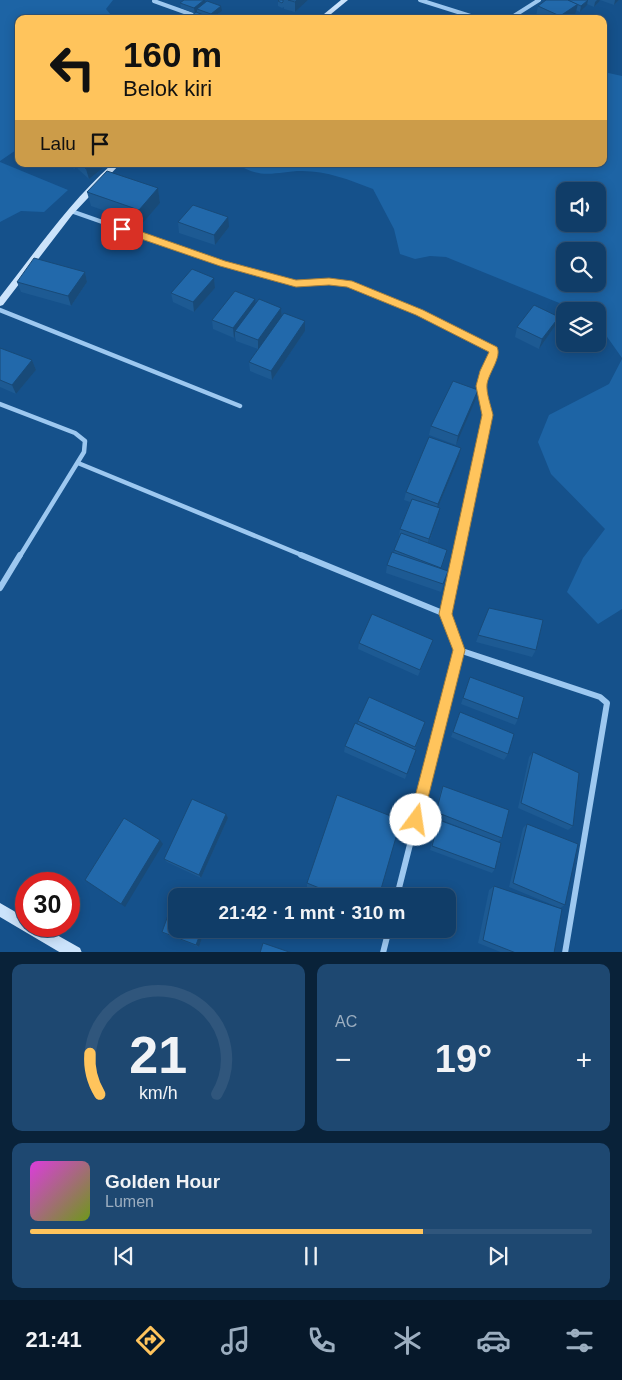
<!DOCTYPE html>
<html lang="id">
<head>
<meta charset="utf-8">
<style>
	:root { --surface:#103d68; --page:#1e4871; --text:#f1f3f6; --muted:#9caec0; --line:#30567c; --accent:#ffc45c }
	body { margin:0; font-family:Helvetica,sans-serif; background:var(--page); color:var(--text); height:100vh; display:flex; flex-direction:column; font-size:19px; white-space:nowrap }
	* { box-sizing:border-box; margin:0 }
	p { font-size:16px; color:var(--muted) }
	.icon { flex:none; width:28px; height:28px; fill:none; stroke:currentColor; stroke-width:2; stroke-linecap:round; stroke-linejoin:round }
	.map { position:relative; height:952px; overflow:hidden }
	.panel { display:flex; flex-direction:column; gap:12px; padding:12px; background:#092239; flex:1 }
	.panel>* { flex:none }
	.top-card { position:absolute; left:15px; top:15px; width:592px; height:152px; border-radius:10px; box-shadow:0 2px 12px #0003,0 0 0 1px var(--line); background:#ffc45c; color:#111; overflow:hidden }
	.buttons { position:absolute; left:556px; top:182px; display:grid; gap:10px }
	.buttons a { display:grid; place-items:center; width:50px; height:50px; border-radius:10px; background:var(--surface); box-shadow:0 2px 12px #0003,0 0 0 1px var(--line); font-size:25px }
	.speed { position:absolute; left:15px; top:872px; display:flex; gap:10px; font-size:25px; font-weight:700; text-align:center }
	.speed>* { display:grid; place-content:center; width:65px; height:65px; border-radius:50%; background:var(--surface); box-shadow:0 2px 12px #0003,0 0 0 1px var(--line); line-height:1 }
	.speed .limit { border:8px solid #d22; background:#fff; color:#111 }
	.pin { position:absolute; display:grid; place-items:center; width:42px; height:42px; color:#fff; margin:-21px; border-radius:10px; box-shadow:0 2px 8px #0006 }
	.me { position:absolute; width:55px; margin:-28px; rotate:14deg; stroke-linejoin:round; filter:drop-shadow(0 0 4px #0008) }
	.turn { display:flex; align-items:center; gap:18px; height:105px; padding:0 25px; font-size:22px }
	.turn .icon { width:65px; height:65px; stroke-width:2.5 }
	.turn b { display:block; font-size:35px; line-height:42px }
	.then { display:flex; align-items:center; height:48px; padding:0 25px; background:#0003; gap:10px; font-size:19px }
	.big { font-size:38px; font-weight:700; line-height:1.1 }
	.panel .tile { flex:1; display:flex; flex-direction:column; justify-content:center; gap:8px; min-width:0; padding:0 18px; border-radius:10px; background:var(--page) }
	.panel .dial { align-items:center; gap:0 }
	.dial svg { height:130px; overflow:visible; fill:none; stroke:var(--line); stroke-width:7; stroke-linecap:round; text-anchor:middle }
	.dial text { fill:var(--text); stroke:none }
	.song { display:flex; align-items:center; gap:15px }
	.cover { width:60px; height:60px; border-radius:8px; background:linear-gradient(135deg,hsl(300 70% 55%),hsl(80 70% 35%)) }
	.played { height:5px; border-radius:2px; background:linear-gradient(90deg,var(--accent) 70%,var(--line) 70%) }
	.keys { display:flex; justify-content:space-around; direction:ltr }
	.heat { display:flex; justify-content:space-between; align-items:center; font-size:28px; direction:ltr }
	.panel .tiles { flex:1; display:grid; gap:12px; grid-template-columns:1fr 1fr }
	.tile:last-child { grid-column:span 2 }
	.trip { position:absolute; left:168px; top:888px; width:288px; height:50px; border-radius:10px; background:var(--surface); box-shadow:0 2px 12px #0003,0 0 0 1px var(--line); font-weight:700; line-height:50px; text-align:center }
	.dock { display:flex; height:80px; justify-content:space-around; align-items:center; background:#06182a; color:var(--muted) }
	.dock .icon { width:35px; height:35px }
	.dock .active { color:var(--accent) }
	.dock b { font-size:22px; color:var(--text) }
	.map>svg:first-child { display:block }
	.green { fill:#1d64a5; fill-rule:evenodd }
	.lines { fill:none; stroke-linecap:round; stroke-linejoin:round }
	.street-far2 { stroke:#9dc8f0; stroke-width:4 }
	.street-far1 { stroke:#9dc8f0; stroke-width:4.5 }
	.street { stroke:#9dc8f0; stroke-width:6 }
	.secondary { fill:#cbe3fb; fill-rule:evenodd }
	.wall { fill:#1d5a93 }
	.shaded-wall { fill:#184a78 }
	.building { fill:#2269ab; stroke:#184a78 }
	.route { fill:#ffc45c; stroke:#a67f3c }
</style>
</head>
<body>
<div class="map">
<svg width="622" height="953" viewBox="0 0 622 953">
	<rect width="100%" height="100%" fill="#15518b"/>
	<g class="green">
		<polygon points="0,0 113,0 106,9 111,15 120,19 19,19 19,148 0,161"/>
		<path d="M 604,72 L 622,76 L 622,358 L 598,324 L 598,311 L 579,311 L 446,257 L 430,256 L 415,259 L 400,254 L 394,229 L 373,189 C 350,180 327,171 302,171 C 279,171 266,179 244,168 L 244,164 L 604,164 ZM 565,191 L 598,191 L 598,224 L 565,224 ZM 565,251 L 598,251 L 598,284 L 565,284 Z"/>
		<polygon points="0,162 68,190 44,212 21,211 0,222"/>
		<polygon points="622,359 622,609 598,624 567,592 583,558 605,529 551,474 538,442 549,415 609,384"/>
	</g>
	<g class="lines">
		<g class="street-far2">
			<polyline points="420,0 480,19"/>
			<polyline points="154,1 204,19"/>
			<polyline points="509,19 539,0"/>
			<polyline points="71,211 168,245"/>
		</g>
		<g class="street-far1">
			<polyline points="164,244 223,264 296,283 340,282 358,286 419,313 493,350 482,383 483,399 488,415 458,556"/>
			<polyline points="0,310 240,406"/>
			<polyline points="0,404 75,433 85,441 84,452 20,556"/>
			<polyline points="78,463 304,556"/>
		</g>
		<g class="street">
			<polyline points="301,555 445,614"/>
			<polyline points="0,588 20,555"/>
			<polyline points="459,650 600,697 607,703 565,953"/>
			<polyline points="397,896 459,650 445,614 458,555"/>
			<polyline points="383,953 389,929"/>
		</g>
		<g class="secondary">
			<polygon points="341,0 348,0 325,19 318,19"/>
			<path d="M 112,164 L 120,164 L 72,215 L 3,305 L 0,306 L 0,297 C 36,251 69,203 112,164 Z"/>
			<polygon points="0,903 26,918 26,926 41,926 80,948 82,953 61,953 0,917"/>
		</g>
	</g>
	<g class="wall">
		<polygon points="184,0 205,0 205,2 222,11 212,19 194,13 181,8 180,3"/>
		<polygon points="279,0 308,0 295,12 284,9 284,7 282,8 278,6 278,1"/>
		<polygon points="546,0 600,0 599,2 594,7 587,4 580,12 576,10 575,15 569,19 541,19 536,16 538,6"/>
		<polygon points="600,0 619,0 614,5"/>
		<polygon points="64,164 108,164 89,179 78,169 77,167 75,169"/>
		<polygon points="158,188 160,203 142,224 91,206 87,192"/>
		<polygon points="178,222 229,227 215,245 179,233"/>
		<polygon points="85,272 87,282 71,306 21,292 17,282"/>
		<polygon points="214,278 215,288 194,312 173,302 171,293"/>
		<polygon points="255,304 281,308 282,316 305,321 305,331 272,380 250,371 249,362 258,349 236,341 235,336 234,338 213,329 212,320"/>
		<polygon points="559,317 555,326 539,349 515,337 517,327"/>
		<polygon points="0,348 32,360 36,370 16,394 0,387"/>
		<polygon points="478,390 476,399 456,445 429,435 431,426"/>
		<polygon points="461,448 459,457 438,507 438,516 429,543 445,558 441,569 448,571 441,592 386,573 387,565 394,552 399,537 400,529 410,502 404,500 406,492"/>
		<polygon points="489,608 536,650 532,657 476,642"/>
		<polygon points="433,640 430,647 418,676 358,649 359,643"/>
		<polygon points="470,677 518,719 515,725 461,704"/>
		<polygon points="460,712 508,754 504,760 451,737"/>
		<polygon points="358,721 425,722 415,749 416,750 405,779 344,752 345,746 358,724"/>
		<polygon points="533,752 573,826 568,830 518,808 529,757"/>
		<polygon points="443,786 502,838 498,842 434,817 441,790"/>
		<polygon points="226,814 228,818 201,878 167,862 164,859"/>
		<polygon points="439,820 495,869 492,873 430,850 436,824"/>
		<polygon points="527,824 565,905 560,908 509,887 523,828"/>
		<polygon points="307,883 379,896 328,896 307,888"/>
		<polygon points="494,886 554,953 503,953 478,943 489,890"/>
		<polygon points="205,929 199,947 165,934 162,932"/>
	</g>
	<g class="shaded-wall">
		<polygon points="204,0 205,0 206,5 197,9 197,12 195,14 194,8"/>
		<polygon points="297,0 308,0 295,12 295,2"/>
		<polygon points="588,0 587,5 580,12 581,6"/>
		<polygon points="597,0 600,0 599,2 594,7 595,2"/>
		<polygon points="615,0 619,0 614,5"/>
		<polygon points="578,4 575,15 569,19 560,19 560,16"/>
		<polygon points="221,6 222,11 211,19 211,14"/>
		<polygon points="74,164 77,164 77,167 75,169"/>
		<polygon points="92,164 108,164 89,179 86,169"/>
		<polygon points="158,188 160,203 142,224 139,210"/>
		<polygon points="228,217 229,227 215,245 214,235"/>
		<polygon points="85,272 87,282 71,306 68,296"/>
		<polygon points="214,278 215,288 194,312 193,302"/>
		<polygon points="255,299 256,309 235,331 235,336 234,338 233,328"/>
		<polygon points="281,308 282,318 258,350 258,340"/>
		<polygon points="559,317 555,326 539,349 542,339"/>
		<polygon points="305,321 305,331 272,380 271,371"/>
		<polygon points="32,360 36,370 16,394 12,385"/>
		<polygon points="478,390 476,399 456,445 458,436"/>
		<polygon points="461,448 459,457 436,512 438,504"/>
		<polygon points="440,508 438,516 427,547 429,539"/>
		<polygon points="226,814 228,818 201,878 199,875"/>
		<polygon points="160,840 163,844 125,907 121,904"/>
		<polygon points="202,929 205,929 199,947 196,945"/>
	</g>
	<g class="building">
		<polygon points="184,0 204,0 194,8 180,3"/>
		<polygon points="279,0 283,0 283,2 282,3 278,1"/>
		<polygon points="288,0 297,0 295,2"/>
		<polygon points="546,0 568,0 578,4 560,16 538,6"/>
		<polygon points="568,0 588,0 581,6"/>
		<polygon points="207,1 221,6 211,14 197,9"/>
		<polygon points="196,12 213,19 187,19"/>
		<polygon points="81,164 92,164 86,169"/>
		<polygon points="107,171 158,188 139,210 87,192"/>
		<polygon points="193,205 228,217 214,235 178,222"/>
		<polygon points="34,258 85,272 68,296 17,282"/>
		<polygon points="192,269 214,278 193,302 171,293"/>
		<polygon points="235,291 255,299 233,328 212,320"/>
		<polygon points="259,299 281,308 258,340 235,331"/>
		<polygon points="534,305 559,317 542,339 517,327"/>
		<polygon points="284,313 305,321 271,371 249,362"/>
		<polygon points="0,348 32,360 12,385 0,380"/>
		<polygon points="453,381 478,390 458,436 431,426"/>
		<polygon points="429,437 461,448 438,504 406,492"/>
		<polygon points="412,499 440,508 429,539 400,529"/>
		<polygon points="401,533 447,550 441,568 394,550"/>
		<polygon points="392,552 448,571 443,584 387,565"/>
		<polygon points="489,608 543,620 536,650 478,635"/>
		<polygon points="372,614 433,640 420,670 359,643"/>
		<polygon points="470,677 524,697 518,719 463,698"/>
		<polygon points="369,697 425,722 415,747 358,721"/>
		<polygon points="460,712 514,734 508,754 453,732"/>
		<polygon points="355,723 416,750 407,774 345,746"/>
		<polygon points="533,752 579,773 573,826 521,803"/>
		<polygon points="443,786 509,810 502,838 436,812"/>
		<polygon points="337,795 401,820 379,896 339,896 307,883"/>
		<polygon points="192,799 226,814 199,875 164,859"/>
		<polygon points="124,818 160,840 121,904 85,880"/>
		<polygon points="439,820 501,843 495,869 432,846"/>
		<polygon points="527,824 578,844 565,905 513,883"/>
		<polygon points="494,886 562,909 554,953 516,953 483,940"/>
		<polygon points="176,893 185,896 176,896 176,929 202,929 196,945 162,932"/>
		<polygon points="263,943 292,953 260,953"/>
	</g>
	<path class="route" d="M 118,226 L 125,226 L 225,261 L 296,280 L 329,278 L 352,281 L 423,310 L 497,347 C 502,357 489,372 487,384 C 486,393 491,406 493,415 L 452,614 L 465,650 L 421,826 L 416,828 L 411,826 L 409,820 L 453,650 L 439,614 L 482,415 L 476,386 L 480,371 L 489,352 L 416,315 L 347,287 L 329,285 L 296,287 L 220,266 L 118,231 Z"/>
</svg>
<div class="buttons">
<a><svg class="icon" aria-label="sound" viewBox="0 0 24 24"><path d="M4 9h4l5-4v14l-5-4H4zM17 9q2 3 0 6"/></svg></a>
<a><svg class="icon" aria-label="search" viewBox="0 0 24 24"><circle cx="10" cy="10" r="6"/><path d="M15 15l6 6"/></svg></a>
<a><svg class="icon" aria-label="layers" viewBox="0 0 24 24"><path d="M12 4l9 5-9 5-9-5zM3 14l9 5 9-5"/></svg></a>
</div>
<div class="speed"><div class="limit">30</div></div>
<div class="pin" style="left:122px;top:229px;background:#d93025"><svg class="icon" aria-label="arrive" viewBox="0 0 24 24"><path d="M6 21V4h12l-3 4 3 4H6"/></svg></div>
<svg class="me" style="left:416px;top:820px" viewBox="-20 -20 40 40"><circle r="19" fill="#fff"/><path d="M0-13L10 11 0 6-10 11z" fill="#ffc45c"/></svg>
<div class="trip">21:42 · 1 mnt · 310 m</div>
<div class="top-card">
<div class="turn"><svg class="icon" aria-label="left" viewBox="0 0 24 24"><path d="M17 20v-9H6M10 6l-5 5 5 5"/></svg><div><b>160 m</b>Belok kiri</div></div>
<div class="then">Lalu<svg class="icon" aria-label="arrive" viewBox="0 0 24 24"><path d="M6 21V4h12l-3 4 3 4H6"/></svg></div>
</div>
</div>
<section class="panel">
<div class="tiles">
<div class="tile dial"><svg viewBox="0 0 100 80">
<path d="M14 69A42 42 0 1 1 86 69"/>
<path d="M14 69A42 42 0 0 1 8 44" stroke="#ffc45c"/>
<text x="50" y="56" font-size="32" font-weight="700">21</text>
<text x="50" y="72" font-size="11">km/h</text>
</svg></div>
<div class="tile"><p>AC</p>
<div class="heat"><a>−</a><b class="big">19°</b><a>+</a></div>
</div>
<div class="tile">
<div class="song"><i class="cover"></i><div><b>Golden Hour</b><p>Lumen</p></div></div>
<div class="played"></div>
<div class="keys"><svg class="icon" aria-label="previous" viewBox="0 0 24 24"><path d="M18 5L8 12l10 7zM5 5v14"/></svg><svg class="icon" aria-label="pause" viewBox="0 0 24 24"><path d="M8 5v14M16 5v14"/></svg><svg class="icon" aria-label="next" viewBox="0 0 24 24"><path d="M6 5l10 7-10 7zM19 5v14"/></svg></div>
</div>
</div>
</section>
<nav class="dock">
<b>21:41</b>
<svg class="icon active" aria-label="directions" viewBox="0 0 24 24"><path d="M12 3l9 9-9 9-9-9zM9 14v-3h6M13 9l2 2-2 2"/></svg>
<svg class="icon" aria-label="music" viewBox="0 0 24 24"><path d="M9 18V5l10-2v13"/><circle cx="6" cy="18" r="3"/><circle cx="16" cy="16" r="3"/></svg>
<svg class="icon" aria-label="phone" viewBox="0 0 24 24"><path d="M5 4h4l2 5-3 2q2 4 5 5l2-3 5 2v4C11 20 4 13 5 4z"/></svg>
<svg class="icon" aria-label="climate" viewBox="0 0 24 24"><path d="M12 3v18M4 7l16 10M4 17L20 7"/></svg>
<svg class="icon" aria-label="car" viewBox="0 0 24 24"><path d="M5 17H2v-5l4-1 3-4h7l3 4 3 1v5h-3M9 17h6M6 11h13"/><circle cx="7" cy="17" r="2"/><circle cx="17" cy="17" r="2"/></svg>
<svg class="icon" aria-label="filters" viewBox="0 0 24 24"><path d="M4 7h16M4 17h16"/><circle cx="9" cy="7" r="2"/><circle cx="15" cy="17" r="2"/></svg>
</nav>
</body>
</html>
